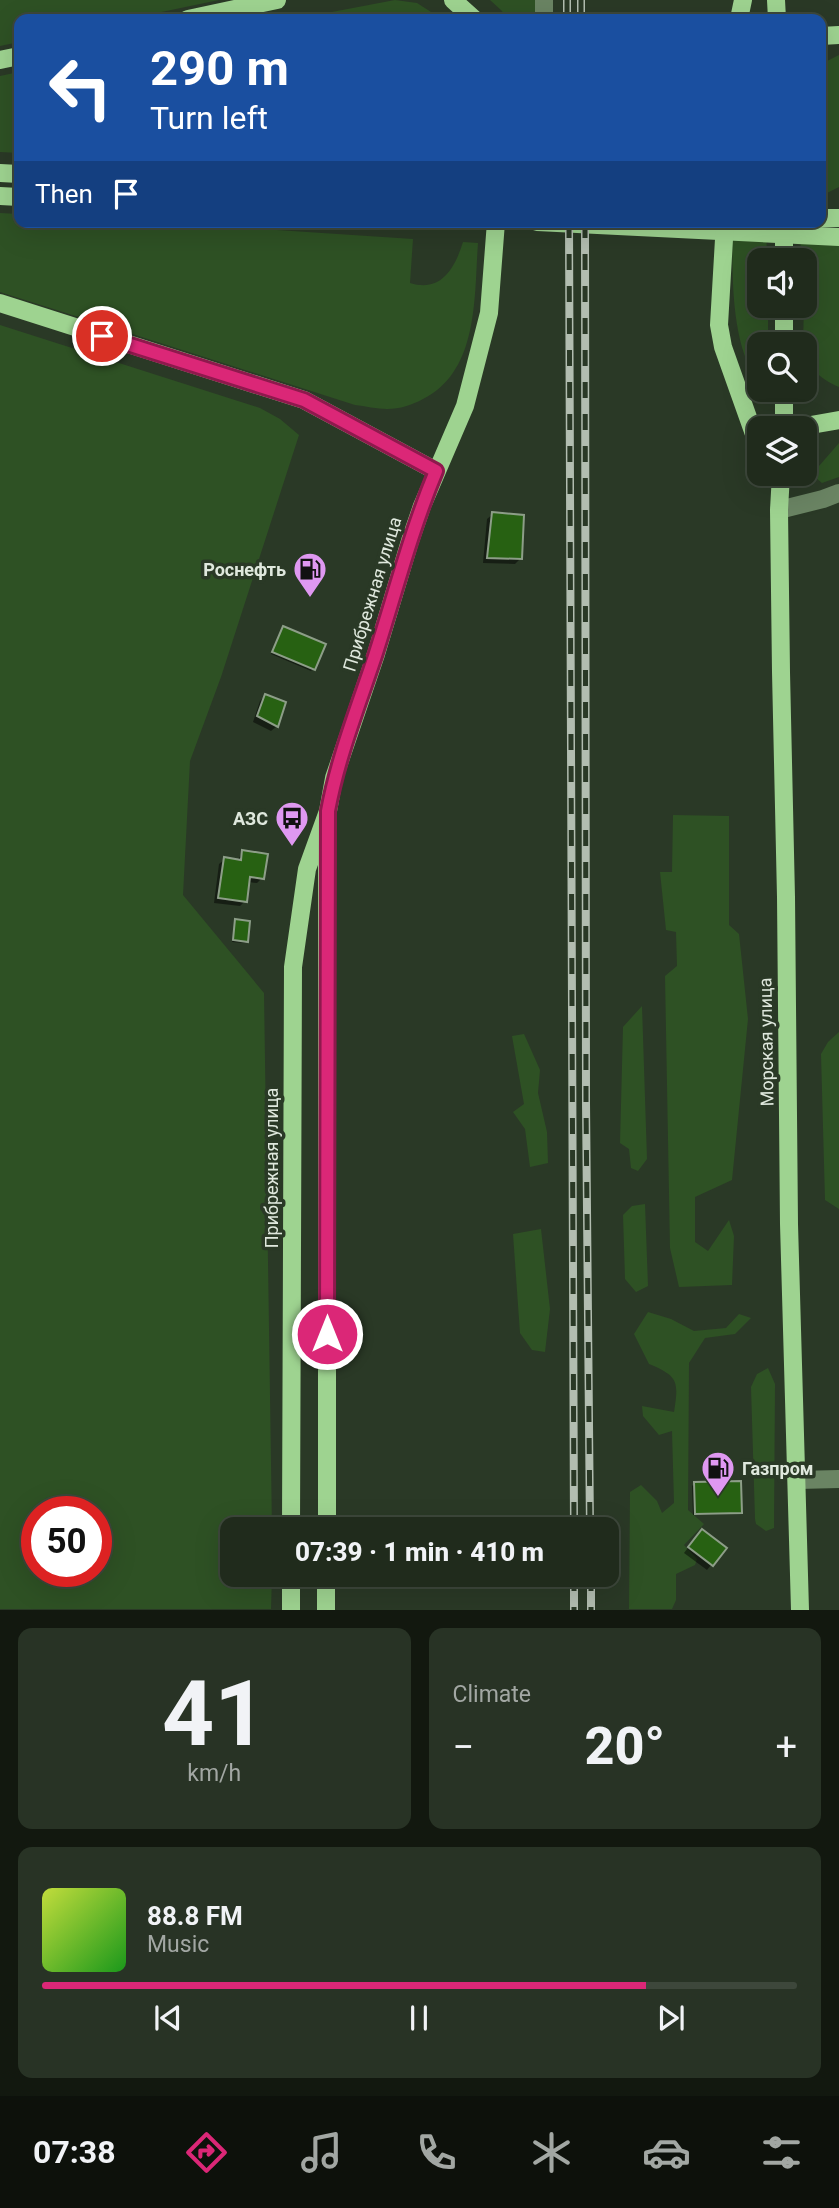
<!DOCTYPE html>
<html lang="en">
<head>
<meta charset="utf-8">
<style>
	:root { --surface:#202b1c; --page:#283325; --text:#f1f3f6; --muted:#a2a7a3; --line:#3d473b; --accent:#db2777 }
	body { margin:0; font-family:Roboto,sans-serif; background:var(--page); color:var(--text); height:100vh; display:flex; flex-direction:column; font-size:26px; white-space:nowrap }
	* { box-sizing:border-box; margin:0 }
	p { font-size:23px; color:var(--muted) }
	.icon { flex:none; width:38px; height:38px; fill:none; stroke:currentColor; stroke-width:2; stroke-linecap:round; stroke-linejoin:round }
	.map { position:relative; height:1610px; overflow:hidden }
	.sheet { display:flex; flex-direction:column; gap:18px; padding:18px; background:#12180f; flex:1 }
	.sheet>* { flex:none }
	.guide { position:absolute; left:14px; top:14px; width:812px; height:214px; border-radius:14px; box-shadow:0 7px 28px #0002,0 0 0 2px var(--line); background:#1a4fa0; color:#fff; overflow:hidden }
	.tools { position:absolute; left:747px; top:248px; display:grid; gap:14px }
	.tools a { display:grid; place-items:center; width:70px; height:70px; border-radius:14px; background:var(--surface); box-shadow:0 7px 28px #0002,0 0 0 2px var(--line); font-size:35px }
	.speed { position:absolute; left:21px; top:1496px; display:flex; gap:14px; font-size:35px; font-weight:700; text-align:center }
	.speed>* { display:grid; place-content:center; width:91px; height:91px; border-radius:50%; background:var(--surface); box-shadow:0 7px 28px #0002,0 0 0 2px var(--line); line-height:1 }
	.speed .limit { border:10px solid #d22; background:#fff; color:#111 }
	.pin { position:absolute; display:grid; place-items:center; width:60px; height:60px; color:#fff; margin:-30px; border:4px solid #fff; border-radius:50%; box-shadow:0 2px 7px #0007 }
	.me { position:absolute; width:77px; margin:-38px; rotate:0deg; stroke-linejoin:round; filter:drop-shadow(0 0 5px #0008) }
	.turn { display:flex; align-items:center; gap:24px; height:147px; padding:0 21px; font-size:32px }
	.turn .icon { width:91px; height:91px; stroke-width:2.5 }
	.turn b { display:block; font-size:49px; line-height:60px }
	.then { display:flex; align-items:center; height:66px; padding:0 21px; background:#0003; gap:14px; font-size:26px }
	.big { font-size:52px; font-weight:800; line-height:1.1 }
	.sheet .tile { flex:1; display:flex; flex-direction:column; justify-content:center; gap:10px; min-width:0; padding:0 24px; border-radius:14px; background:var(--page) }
	.sheet .dial { align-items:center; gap:0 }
	.dial b { font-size:91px; line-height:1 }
	.song { display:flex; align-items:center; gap:21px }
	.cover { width:84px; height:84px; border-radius:10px; background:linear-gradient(135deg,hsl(70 70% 55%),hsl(120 70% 35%)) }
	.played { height:7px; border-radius:4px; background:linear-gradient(90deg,var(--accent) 80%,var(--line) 80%) }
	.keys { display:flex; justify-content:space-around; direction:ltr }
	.heat { display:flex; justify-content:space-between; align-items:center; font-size:38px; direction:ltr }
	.sheet .tiles { flex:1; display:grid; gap:18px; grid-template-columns:1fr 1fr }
	.tile:last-child { grid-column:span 2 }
	.trip { position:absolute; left:220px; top:1517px; width:399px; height:70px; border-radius:14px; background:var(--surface); box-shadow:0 7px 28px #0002,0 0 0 2px var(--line); font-weight:800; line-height:70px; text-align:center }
	.tab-bar { display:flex; height:112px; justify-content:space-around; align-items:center; background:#0d110b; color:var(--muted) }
	.tab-bar .icon { width:49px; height:49px }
	.tab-bar .active { color:var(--accent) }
	.tab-bar b { font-size:32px; color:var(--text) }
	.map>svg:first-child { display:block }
	.green { fill:#2e5124; fill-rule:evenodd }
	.shadow { fill:#0007 }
	.building { fill:#276112; stroke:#8d9e88; stroke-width:2 }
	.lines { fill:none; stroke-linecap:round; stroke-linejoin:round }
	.minor { stroke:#6a8463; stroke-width:18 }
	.major { stroke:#9ed390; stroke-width:18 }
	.rail-casing { stroke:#b2bdb0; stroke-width:8 }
	.rail { stroke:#2a3926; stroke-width:5; stroke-dasharray:16; stroke-linecap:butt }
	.route-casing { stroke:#8e194d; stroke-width:18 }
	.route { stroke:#db2777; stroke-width:12 }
	.labels { text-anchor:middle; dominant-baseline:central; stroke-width:7; stroke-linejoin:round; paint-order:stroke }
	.poi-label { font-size:18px; font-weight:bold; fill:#dfe8dd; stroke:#2a3926; text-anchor:end }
	.street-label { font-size:18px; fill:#dfe8dd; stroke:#2a3926 }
</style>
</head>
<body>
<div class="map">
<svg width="839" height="1610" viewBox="0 0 839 1610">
	<rect width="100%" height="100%" fill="#2a3926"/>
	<g class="green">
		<polygon points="0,0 219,0 128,19 19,19 19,42 0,46"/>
		<polygon points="395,0 417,3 442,19 295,19"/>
		<polygon points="490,0 539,0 539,19 506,19 502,11"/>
		<path d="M 839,55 L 839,187 L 825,194 L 823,235 L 839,245 L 839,387 C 820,379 805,366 805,345 L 803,345 L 805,261 L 801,261 L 800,222 L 821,222 L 821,64 Z"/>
		<polygon points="19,72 19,153 0,152 0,76"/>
		<path d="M 0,213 L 19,214 L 19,222 L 153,222 L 413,239 L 410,283 C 441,293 455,268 463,242 L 478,243 C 474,297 479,371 423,399 C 412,405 400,409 387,409 C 377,409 365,406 355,405 L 0,292 Z"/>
		<path d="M 732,222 L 766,222 L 767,261 L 760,261 L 760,306 L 768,306 L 768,345 L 760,345 L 759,385 C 729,340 733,274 732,222 Z"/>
		<path d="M 0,325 L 260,408 L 280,419 L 299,435 L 221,677 L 190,761 L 183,895 L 264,993 L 272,1529 L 233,1530 L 233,1575 L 272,1575 L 271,1609 L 0,1609 ZM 37,1512 L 96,1512 L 96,1572 L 37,1572 Z"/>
		<polygon points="839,443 839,477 822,483 816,478 819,466"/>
		<polygon points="673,815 729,816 729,925 739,934 748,1019 732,1180 695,1197 695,1242 708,1251 729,1220 734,1236 732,1285 679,1287 670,1248 665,976 677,966 676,932 666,930 660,872 672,872"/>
		<polygon points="642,1006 647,1159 638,1171 631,1168 629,1149 620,1143 623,1027"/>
		<polygon points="839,1032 839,1209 825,1200 821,1054 828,1042"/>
		<polygon points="524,1034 540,1070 538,1093 547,1132 548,1163 530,1167 525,1129 513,1112 524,1104 512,1036"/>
		<polygon points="645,1204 648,1286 636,1292 625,1279 623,1215 632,1206"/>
		<polygon points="541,1229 550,1309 545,1352 532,1350 520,1333 513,1234"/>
		<path d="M 648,1312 L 671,1319 L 694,1331 L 726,1328 L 739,1314 L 751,1318 L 735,1334 L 705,1338 L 689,1363 L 688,1510 L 704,1524 L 684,1545 L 697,1559 L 695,1565 L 676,1574 L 676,1600 L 672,1609 L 629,1609 L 630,1492 L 641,1485 L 657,1501 L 662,1513 L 674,1503 L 672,1431 L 659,1435 L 643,1416 L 642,1406 L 674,1412 C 679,1381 678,1376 649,1364 L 634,1334 Z"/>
		<polygon points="768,1368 775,1384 774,1528 766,1531 756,1524 755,1519 751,1387 757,1374"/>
	</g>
	<g class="shadow">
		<polygon points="493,514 521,558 515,564 483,563 487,519"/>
		<polygon points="282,630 313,669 311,671 271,654"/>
		<polygon points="265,696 277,726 271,731 253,722 260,701"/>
		<polygon points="243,852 262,878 257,883 248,882 245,901 240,906 214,903 219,864 225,859 237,861"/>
		<polygon points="236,921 247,941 245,943 232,942"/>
		<polygon points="694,1484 740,1512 738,1514 693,1515 692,1486"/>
		<polygon points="697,1536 725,1548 707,1570 684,1553"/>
	</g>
	<g class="building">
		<polygon points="492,512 524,515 522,559 487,558"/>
		<polygon points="283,626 326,644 315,670 272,652"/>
		<polygon points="265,694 286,702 278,727 257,716"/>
		<polygon points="242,850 268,854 264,879 250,877 247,902 218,898 224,857 241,860"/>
		<polygon points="235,919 250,921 248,942 233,940"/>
		<polygon points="741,1481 742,1513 695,1514 694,1482"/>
		<polygon points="702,1529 727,1548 713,1566 688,1547"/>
	</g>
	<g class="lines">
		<g class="minor">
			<polyline points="544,19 544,0"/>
			<polyline points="779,510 823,499 839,493"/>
			<polyline points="798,1480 839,1479"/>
		</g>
		<g class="major">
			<polyline points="453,0 474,19"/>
			<polyline points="776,0 777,19"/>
			<polyline points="188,19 277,0"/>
			<polyline points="739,19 743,0"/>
			<polyline points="821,36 839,35"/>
			<polyline points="0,60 19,56"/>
			<polyline points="0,173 19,174"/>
			<polyline points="0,196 19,197"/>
			<polyline points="821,218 839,218"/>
			<polyline points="537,222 839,237"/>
			<polyline points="725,222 719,325 723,347 760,451"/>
			<polyline points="784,226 784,261"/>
			<polyline points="0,303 304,400 436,471"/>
			<polyline points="784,345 784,306"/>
			<polyline points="784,429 784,390"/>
			<polyline points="788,429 839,420"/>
			<polyline points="781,474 779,510 781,672 786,897 789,1224 800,1610"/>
			<polyline points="291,1530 293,967 307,869 328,811 334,778 376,654 410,541 422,506 465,406 489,313 496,222"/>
			<polyline points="327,1530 327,828"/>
			<polyline points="291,1610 291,1575"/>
			<polyline points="326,1610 326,1575"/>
		</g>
		<defs>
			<g id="rail">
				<polyline points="567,0 567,19"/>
				<polyline points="581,0 581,19"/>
				<polyline points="569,222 574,1530"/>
				<polyline points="585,222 586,1103 590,1530"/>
				<polyline points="574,1575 574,1610"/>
				<polyline points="591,1575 591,1610"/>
			</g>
		</defs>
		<use href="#rail" class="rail-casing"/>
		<use href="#rail" class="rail"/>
	</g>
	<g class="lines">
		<defs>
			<path id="route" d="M 102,336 L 304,400 L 436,471 C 411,531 395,594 375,656 C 358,707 338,757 328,811 L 327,1334"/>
		</defs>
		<use href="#route" class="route-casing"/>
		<use href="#route" class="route"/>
	</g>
	<defs>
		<symbol id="fuel-pin" viewBox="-11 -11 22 30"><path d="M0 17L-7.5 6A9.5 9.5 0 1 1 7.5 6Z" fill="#df98f1" stroke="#2a3926"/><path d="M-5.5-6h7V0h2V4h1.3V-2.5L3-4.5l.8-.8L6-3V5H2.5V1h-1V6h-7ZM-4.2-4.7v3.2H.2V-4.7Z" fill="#111"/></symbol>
		<symbol id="bus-pin" viewBox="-11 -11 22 30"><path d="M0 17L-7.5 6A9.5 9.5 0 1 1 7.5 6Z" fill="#df98f1" stroke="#2a3926"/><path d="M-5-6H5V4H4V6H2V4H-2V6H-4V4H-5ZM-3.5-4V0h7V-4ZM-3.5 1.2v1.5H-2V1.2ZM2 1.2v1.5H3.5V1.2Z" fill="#111"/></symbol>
	</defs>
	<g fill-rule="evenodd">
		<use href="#fuel-pin" x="291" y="550" width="38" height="52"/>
		<use href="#bus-pin" x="273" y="799" width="38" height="52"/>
		<use href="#fuel-pin" x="699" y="1449" width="38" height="52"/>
	</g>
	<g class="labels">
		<g class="poi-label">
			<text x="286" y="569">Роснефть</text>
			<text x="268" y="818">АЗС</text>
			<text x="742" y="1468" text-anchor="start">Газпром</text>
		</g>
		<g class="street-label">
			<text transform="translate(372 594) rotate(-73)">Прибрежная улица</text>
			<text transform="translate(766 1042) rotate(-91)">Морская улица</text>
			<text transform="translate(271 1168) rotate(-90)">Прибрежная улица</text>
		</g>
	</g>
</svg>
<div class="tools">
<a><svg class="icon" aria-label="sound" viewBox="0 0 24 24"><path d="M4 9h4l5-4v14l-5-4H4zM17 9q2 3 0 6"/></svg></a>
<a><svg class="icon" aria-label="search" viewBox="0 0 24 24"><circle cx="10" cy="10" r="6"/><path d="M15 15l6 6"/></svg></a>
<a><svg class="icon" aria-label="layers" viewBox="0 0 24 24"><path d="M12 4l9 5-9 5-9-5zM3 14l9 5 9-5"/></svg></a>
</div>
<div class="speed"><div class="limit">50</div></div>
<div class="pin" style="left:102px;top:336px;background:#d93025"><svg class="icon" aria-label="arrive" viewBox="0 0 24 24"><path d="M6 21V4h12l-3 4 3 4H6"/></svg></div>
<svg class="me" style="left:327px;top:1334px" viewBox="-20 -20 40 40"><circle r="17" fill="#db2777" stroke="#fff" stroke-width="3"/><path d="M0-11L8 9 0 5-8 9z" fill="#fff"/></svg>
<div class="trip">07:39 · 1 min · 410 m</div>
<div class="guide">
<div class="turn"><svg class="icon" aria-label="left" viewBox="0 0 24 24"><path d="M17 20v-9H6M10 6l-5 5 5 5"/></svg><div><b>290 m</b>Turn left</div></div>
<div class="then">Then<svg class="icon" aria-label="arrive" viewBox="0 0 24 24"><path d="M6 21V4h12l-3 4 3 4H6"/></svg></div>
</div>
</div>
<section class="sheet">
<div class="tiles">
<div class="tile dial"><b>41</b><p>km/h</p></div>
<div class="tile"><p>Climate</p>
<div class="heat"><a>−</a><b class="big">20°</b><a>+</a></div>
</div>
<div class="tile">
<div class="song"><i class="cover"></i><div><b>88.8 FM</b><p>Music</p></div></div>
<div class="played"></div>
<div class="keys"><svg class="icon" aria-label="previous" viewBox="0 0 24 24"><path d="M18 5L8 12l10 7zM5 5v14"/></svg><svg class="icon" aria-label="pause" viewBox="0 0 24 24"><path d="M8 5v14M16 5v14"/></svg><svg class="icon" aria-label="next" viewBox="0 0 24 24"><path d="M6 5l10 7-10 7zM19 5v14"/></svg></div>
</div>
</div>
</section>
<nav class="tab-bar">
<b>07:38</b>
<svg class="icon active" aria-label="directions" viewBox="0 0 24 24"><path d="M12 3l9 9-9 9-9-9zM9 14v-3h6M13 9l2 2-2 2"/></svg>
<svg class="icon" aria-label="music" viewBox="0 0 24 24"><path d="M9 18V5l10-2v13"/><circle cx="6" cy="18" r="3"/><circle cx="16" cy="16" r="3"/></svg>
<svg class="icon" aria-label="phone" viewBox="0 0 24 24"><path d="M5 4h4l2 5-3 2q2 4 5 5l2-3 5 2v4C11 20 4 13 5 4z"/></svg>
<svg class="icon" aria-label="climate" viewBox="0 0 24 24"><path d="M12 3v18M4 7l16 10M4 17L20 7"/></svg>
<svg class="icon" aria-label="car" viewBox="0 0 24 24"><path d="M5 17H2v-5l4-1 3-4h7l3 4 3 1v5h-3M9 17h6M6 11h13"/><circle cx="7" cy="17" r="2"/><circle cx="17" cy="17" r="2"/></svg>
<svg class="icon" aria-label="filters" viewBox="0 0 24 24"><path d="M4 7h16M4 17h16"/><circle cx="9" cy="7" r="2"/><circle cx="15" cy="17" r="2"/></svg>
</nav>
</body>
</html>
